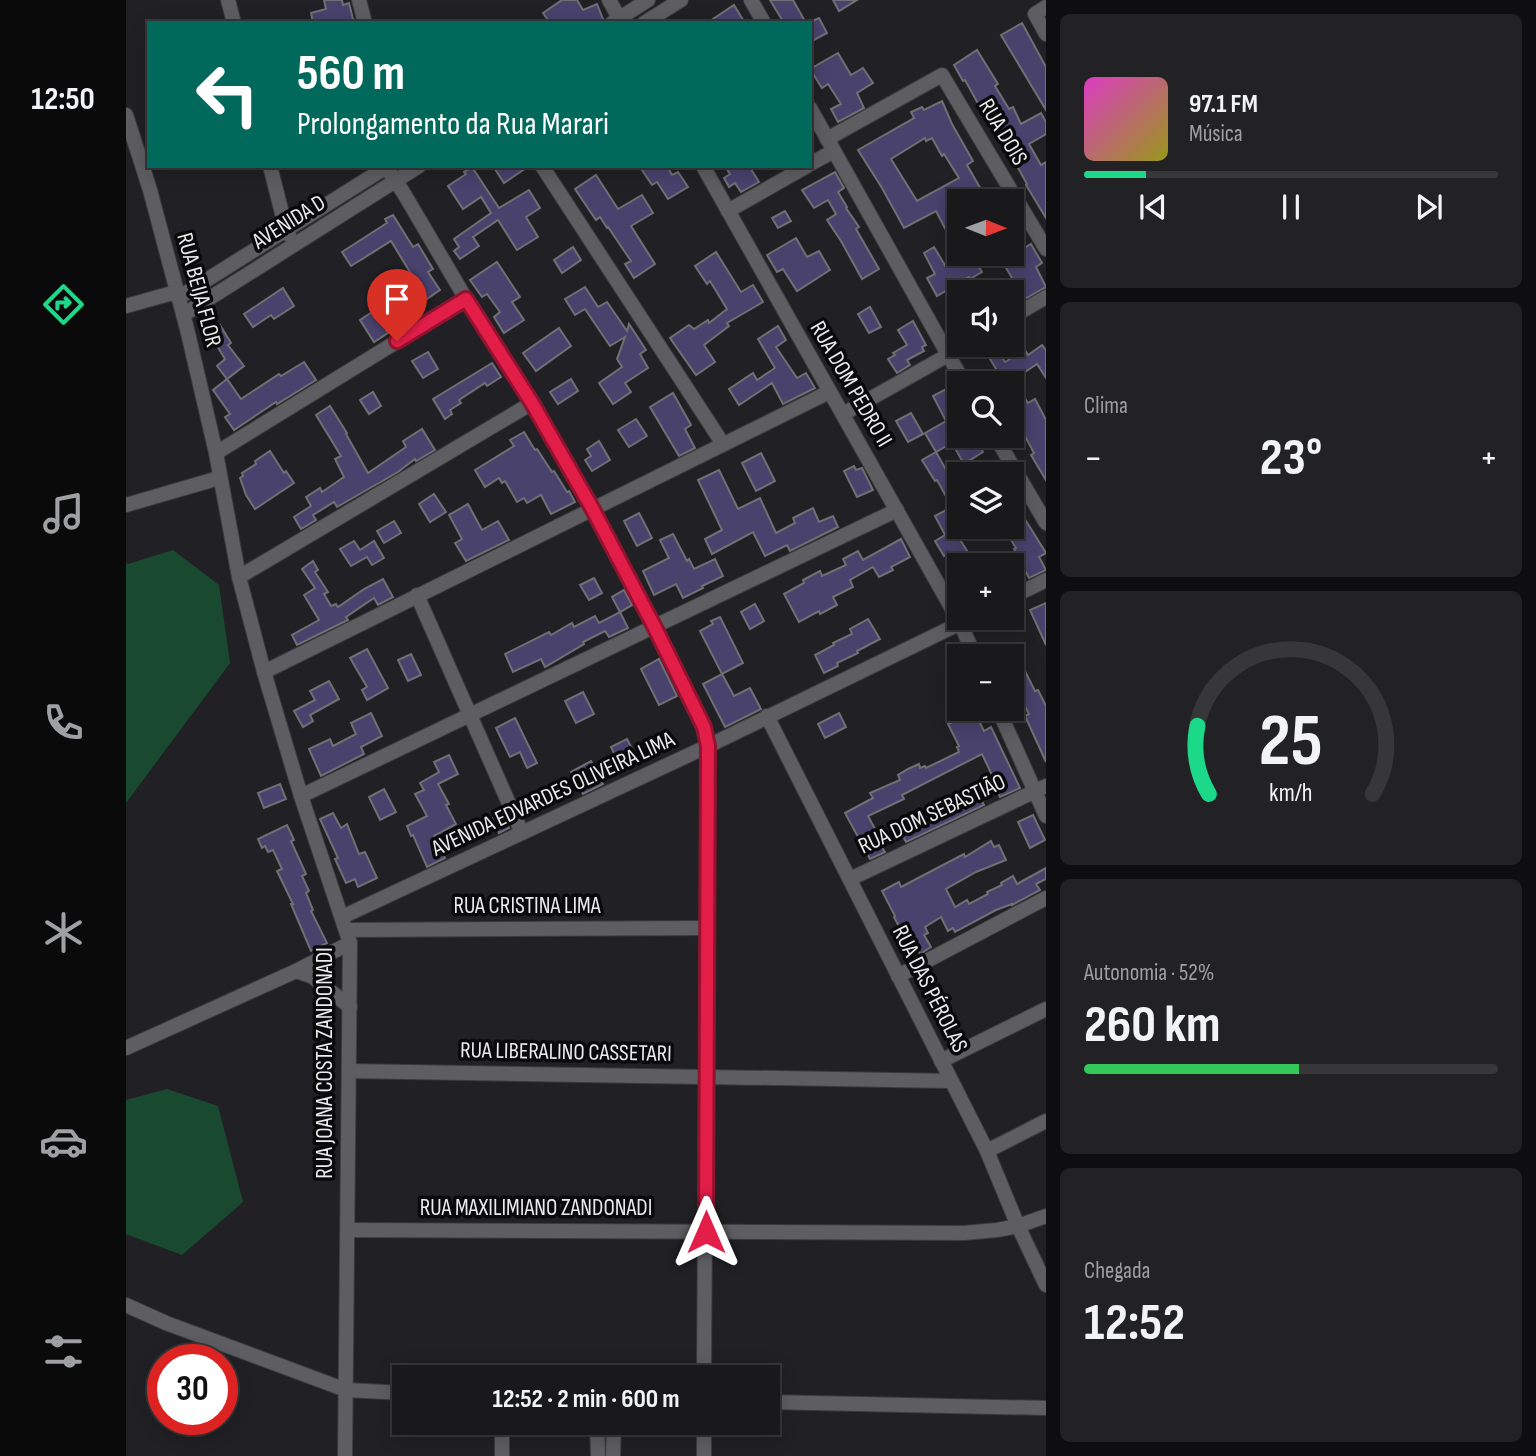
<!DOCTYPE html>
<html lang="pt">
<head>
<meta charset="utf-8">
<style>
	:root { --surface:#19181b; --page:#222124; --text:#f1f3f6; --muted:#9fa0a3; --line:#37373a; --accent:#1bd988 }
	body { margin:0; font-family:"Sofia Sans Condensed",sans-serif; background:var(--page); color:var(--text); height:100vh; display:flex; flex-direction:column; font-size:26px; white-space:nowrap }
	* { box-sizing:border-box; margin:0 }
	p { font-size:23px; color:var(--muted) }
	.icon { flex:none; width:38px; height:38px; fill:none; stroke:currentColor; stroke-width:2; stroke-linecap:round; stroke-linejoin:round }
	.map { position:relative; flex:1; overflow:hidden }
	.details { display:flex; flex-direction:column; gap:14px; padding:14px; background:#0e0d0f; width:490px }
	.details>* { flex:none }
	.banner { position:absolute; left:21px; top:21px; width:665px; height:147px; border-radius:0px; box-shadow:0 4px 18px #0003,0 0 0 2px var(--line); background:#00695c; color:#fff; overflow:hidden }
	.needle { width:46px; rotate:91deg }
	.tools { position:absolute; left:821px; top:189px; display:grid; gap:14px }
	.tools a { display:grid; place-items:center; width:77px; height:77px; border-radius:0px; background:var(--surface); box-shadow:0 4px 18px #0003,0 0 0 2px var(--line); font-size:35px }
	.speed { position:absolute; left:21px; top:1344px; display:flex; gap:14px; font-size:35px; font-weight:700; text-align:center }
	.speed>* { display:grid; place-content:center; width:91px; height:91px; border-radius:50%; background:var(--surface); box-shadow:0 4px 18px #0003,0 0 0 2px var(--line); line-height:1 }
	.speed .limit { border:10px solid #d22; background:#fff; color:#111 }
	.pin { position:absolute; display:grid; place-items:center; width:60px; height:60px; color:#fff; margin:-72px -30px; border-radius:50% 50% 50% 0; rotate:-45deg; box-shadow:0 0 7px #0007 }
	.pin .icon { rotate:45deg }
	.me { position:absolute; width:77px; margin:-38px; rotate:0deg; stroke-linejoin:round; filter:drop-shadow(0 0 5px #0008) }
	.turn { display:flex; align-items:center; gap:24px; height:147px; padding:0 35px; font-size:32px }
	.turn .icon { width:91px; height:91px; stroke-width:2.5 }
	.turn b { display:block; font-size:49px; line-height:60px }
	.big { font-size:52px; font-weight:700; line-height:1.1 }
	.details .tile { flex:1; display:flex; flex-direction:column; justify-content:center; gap:10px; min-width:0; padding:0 24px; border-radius:10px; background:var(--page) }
	.details .dial { align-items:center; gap:0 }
	.dial svg { height:182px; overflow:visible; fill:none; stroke:var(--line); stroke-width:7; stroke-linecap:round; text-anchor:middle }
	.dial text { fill:var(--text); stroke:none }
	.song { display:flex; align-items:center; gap:21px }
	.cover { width:84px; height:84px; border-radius:10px; background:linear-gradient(135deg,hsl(310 70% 55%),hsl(60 70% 35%)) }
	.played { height:7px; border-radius:4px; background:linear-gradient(90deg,var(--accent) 15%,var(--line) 15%) }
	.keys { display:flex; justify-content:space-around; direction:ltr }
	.heat { display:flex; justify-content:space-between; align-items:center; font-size:38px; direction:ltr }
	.charge { height:10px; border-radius:5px; background:linear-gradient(90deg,#34c759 52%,var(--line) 0) }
	.trip { position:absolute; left:266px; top:1365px; width:388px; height:70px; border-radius:0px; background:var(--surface); box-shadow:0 4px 18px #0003,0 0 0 2px var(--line); font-weight:700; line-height:70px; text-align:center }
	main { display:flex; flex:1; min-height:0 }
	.tab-bar { display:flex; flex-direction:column; width:126px; justify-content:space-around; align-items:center; background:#0a0a0b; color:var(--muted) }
	.tab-bar .icon { width:49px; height:49px }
	.tab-bar .current { color:var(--accent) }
	.tab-bar b { font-size:32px; color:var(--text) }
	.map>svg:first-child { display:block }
	.green { fill:#194a30 }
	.building { fill:#48426d; stroke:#706f74; stroke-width:2; fill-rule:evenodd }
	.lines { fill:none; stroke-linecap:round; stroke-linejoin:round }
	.minor-casing { stroke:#3c3c3e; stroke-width:16 }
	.minor { stroke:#5e5d62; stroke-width:14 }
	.route-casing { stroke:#92132f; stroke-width:18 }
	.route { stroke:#e11d48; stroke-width:12 }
	.labels { text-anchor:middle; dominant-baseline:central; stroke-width:7; stroke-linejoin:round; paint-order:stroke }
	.street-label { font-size:23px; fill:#ebebee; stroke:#0a0a0c }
</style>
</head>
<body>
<main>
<nav class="tab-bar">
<b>12:50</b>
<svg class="icon current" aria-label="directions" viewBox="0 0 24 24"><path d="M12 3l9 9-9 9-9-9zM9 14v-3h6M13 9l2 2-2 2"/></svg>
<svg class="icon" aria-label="music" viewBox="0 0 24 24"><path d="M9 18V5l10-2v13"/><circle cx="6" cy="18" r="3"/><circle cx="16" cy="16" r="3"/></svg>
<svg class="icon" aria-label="phone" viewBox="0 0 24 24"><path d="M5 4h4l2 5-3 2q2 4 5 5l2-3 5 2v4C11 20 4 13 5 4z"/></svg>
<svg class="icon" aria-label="climate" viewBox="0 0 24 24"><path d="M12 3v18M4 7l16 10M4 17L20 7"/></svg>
<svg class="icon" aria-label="car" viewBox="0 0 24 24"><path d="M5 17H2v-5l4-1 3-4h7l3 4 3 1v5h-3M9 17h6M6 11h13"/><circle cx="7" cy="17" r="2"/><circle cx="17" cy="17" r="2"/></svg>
<svg class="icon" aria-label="filters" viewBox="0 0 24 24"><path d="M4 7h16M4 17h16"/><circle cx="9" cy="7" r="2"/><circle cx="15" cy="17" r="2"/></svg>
</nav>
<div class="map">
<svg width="920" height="1456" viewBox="0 0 920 1456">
	<rect width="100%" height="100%" fill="#212024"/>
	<g class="green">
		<polygon points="47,550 93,585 104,663 0,803 0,563 2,564"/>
		<polygon points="41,1089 92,1106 117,1202 56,1255 0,1234 0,1100"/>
	</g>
	<g class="building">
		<polygon points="198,0 216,0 217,5 223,3 228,23 187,23 185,13 200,9"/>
		<polygon points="436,0 451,0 457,10 471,4 477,19 476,23 424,23 417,13"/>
		<polygon points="644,0 667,0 680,23 658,23"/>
		<polygon points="707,0 731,0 713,11"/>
		<polygon points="608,5 619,23 581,23"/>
		<polygon points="693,18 701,33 684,42 684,22"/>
		<polygon points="896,23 920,67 920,110 875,35"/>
		<polygon points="851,50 872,84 869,86 883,109 887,107 895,124 915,113 920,122 920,134 903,144 915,165 920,162 920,218 900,185 901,184 877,141 864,115 860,118 839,80 837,81 828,65"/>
		<polygon points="712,53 725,75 737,68 747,83 731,93 738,108 712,122 705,109 715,104 702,84 696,88 684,69"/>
		<path d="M 816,101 L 826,124 L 847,161 L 841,165 L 856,191 L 839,201 L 833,201 L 833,205 L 822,211 L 833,233 L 824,238 L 810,211 L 778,228 L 756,188 L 732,150 L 788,118 L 785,112 L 796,107 L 798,110 ZM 799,138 L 800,141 L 806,138 L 816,156 L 818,154 L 833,178 L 791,201 L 765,159 Z"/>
		<polygon points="367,166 403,166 378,183"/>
		<polygon points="523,166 541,166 546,175 552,172 562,187 542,199 531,182 526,185 516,170"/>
		<polygon points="599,166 623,166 633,182 615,192 609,183 603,187 598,178 604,174"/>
		<polygon points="346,167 373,208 403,190 414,208 400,217 412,237 391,250 372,220 347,237 353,246 334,259 328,251 333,247 328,239 365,213 355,197 337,209 322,186 340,174 338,172"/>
		<polygon points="709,172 718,188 712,192 721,207 720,208 733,227 730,229 753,269 736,279 715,241 701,220 710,214 702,200 688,208 676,190"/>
		<polygon points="470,175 492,209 516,195 527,213 505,226 529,264 508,278 499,264 505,261 482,227 481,228 474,217 470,220 449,189"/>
		<polygon points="659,211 665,221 652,228 646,218"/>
		<polygon points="267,215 287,247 292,244 307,269 302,272 314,290 294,304 295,305 277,317 279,319 260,330 262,333 248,342 234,320 252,308 251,306 266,297 268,302 293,287 265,241 225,266 216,252 261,223 259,219"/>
		<polygon points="670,238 681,257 693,251 704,270 671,291 657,269 651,272 641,255"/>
		<polygon points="905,244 916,263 910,267 920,287 890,304 889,302 886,304 886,286 889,283 879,266 898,255 895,250"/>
		<polygon points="447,247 455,260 436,273 428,260"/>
		<polygon points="808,247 820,267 842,254 845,254 856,272 844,279 843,277 811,296 801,278 809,274 798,253"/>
		<polygon points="590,252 615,292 627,285 637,302 601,323 603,326 578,345 589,362 570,375 544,338 563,325 568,329 582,320 583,323 601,309 584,281 581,284 569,266"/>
		<polygon points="371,262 394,297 386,302 398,320 378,333 368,317 374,312 361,294 356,297 344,280"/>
		<polygon points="459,287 472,307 481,302 501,331 503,324 520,350 514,354 522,368 499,383 505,392 487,404 473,383 496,367 491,359 499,337 484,346 459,309 449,315 439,299"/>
		<polygon points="157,288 168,306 148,319 145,315 127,327 118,314"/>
		<polygon points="744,307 755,327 743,333 732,314"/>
		<polygon points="787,321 800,345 796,347 798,351 781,360 784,365 771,373 762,359 769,355 767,353 781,345 772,330"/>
		<polygon points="94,325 105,343 102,345 118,366 101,379 91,366 99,359 85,336"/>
		<polygon points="652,326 660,340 650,347 671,378 680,373 689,388 657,404 646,383 613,405 603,389 627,373 631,380 649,368 632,339"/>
		<polygon points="433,328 445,346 410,371 397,353"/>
		<polygon points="916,345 920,350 920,378 911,364 887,380 902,403 909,399 920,420 920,480 905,455 908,453 886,412 889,410 886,403 886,373 876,379 864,359 874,354 879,362 899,350 902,355"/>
		<polygon points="302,352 312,369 297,378 286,361"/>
		<polygon points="178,362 190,380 151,404 150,402 108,430 99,417 104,414 87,390 101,379 115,399 153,374 155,376"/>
		<polygon points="366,363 375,377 361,386 359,383 333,400 335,403 324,410 326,414 319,419 307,399"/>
		<polygon points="445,379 452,391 432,404 424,392"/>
		<polygon points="822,388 833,409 833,436 848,436 857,452 838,464 826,443 810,452 799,433 820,421 807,396"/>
		<polygon points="247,392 255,406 243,414 234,400"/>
		<polygon points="547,393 565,425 559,429 569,448 553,456 524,407"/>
		<polygon points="204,406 221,433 220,434 242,473 280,447 277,441 296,429 309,450 290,461 289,459 272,472 211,507 208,502 187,515 190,520 175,529 168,517 185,506 180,497 194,488 196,492 218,477 209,459 215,456 190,415"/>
		<polygon points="785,413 797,434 782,442 770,421"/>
		<polygon points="510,419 521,436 503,447 492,430"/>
		<polygon points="398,432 409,450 411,449 426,472 428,471 441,492 443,491 449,502 425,514 415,495 401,503 398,498 391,502 379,481 376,483 373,478 359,487 349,470 388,446 384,440"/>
		<polygon points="473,441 484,460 466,471 459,460 465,456 461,449"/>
		<polygon points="144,451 158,473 160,471 168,483 129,509 120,495 114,478 117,476 116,473 130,464 129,461"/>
		<polygon points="810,452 833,493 822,500 811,480 809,481 796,460"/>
		<polygon points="635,453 649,481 630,491 616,463"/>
		<polygon points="728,466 730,470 736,468 747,490 731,497 718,471"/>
		<polygon points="593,470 612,509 634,498 650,533 669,523 667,518 687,508 693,522 707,516 712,527 664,551 661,545 639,556 627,532 586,554 579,539 596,530 572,480"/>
		<polygon points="308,494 320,512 304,522 293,504"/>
		<polygon points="342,504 356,530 372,521 383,540 340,561 329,543 336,539 323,515"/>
		<polygon points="822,509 830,525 826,527 850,565 828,565 822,553 818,556 809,541 819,535 809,516"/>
		<polygon points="513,513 526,538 511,546 498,521"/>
		<polygon points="897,516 920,553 913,557 920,570 903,578 888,549 890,548 877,527 886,527 886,523"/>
		<polygon points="268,521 275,533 258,543 251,531"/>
		<polygon points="547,534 561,561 563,559 568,569 589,559 597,576 576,586 577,588 557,598 550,584 528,595 517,571 543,558 534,540"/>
		<polygon points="775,539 784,557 765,567 767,570 753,577 747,567 724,580 727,587 707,597 711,605 694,614 693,611 673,622 658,594 678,583 677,580 694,571 696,576 720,565 717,559 732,551 737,560"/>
		<polygon points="228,541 234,550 248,541 258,558 246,565 241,557 225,566 214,549"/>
		<polygon points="187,561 192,570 189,572 202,592 198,594 205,606 210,604 212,607 238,589 257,579 267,597 252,605 248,598 220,617 222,620 171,645 166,635 193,620 178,595 189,588 176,569"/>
		<polygon points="468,578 476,593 463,600 454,585"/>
		<polygon points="498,590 506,605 494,612 486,597"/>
		<polygon points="920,603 920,645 904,610"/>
		<polygon points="629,604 638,621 624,629 615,612"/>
		<polygon points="494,612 502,628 483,637 479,631 457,642 458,644 419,667 415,659 387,672 379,654 423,632 425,635 446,623 448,627 469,616 473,623"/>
		<polygon points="594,617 617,663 596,674 574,631 587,624 585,621"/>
		<polygon points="742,619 754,639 731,651 732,653 711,663 712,666 698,673 689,655 708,645 707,643 726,634 724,629"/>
		<polygon points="241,649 262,688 241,700 236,690 241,687 224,658"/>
		<polygon points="285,654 295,675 282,681 272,660"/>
		<polygon points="533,659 551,696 533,705 515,669"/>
		<polygon points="892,666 894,671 898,669 909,691 912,690 920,706 920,762 899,716 903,714 886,680 886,670"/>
		<polygon points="596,674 608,696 624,688 635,709 599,727 577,684"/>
		<polygon points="203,681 213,699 184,715 187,721 177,727 168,711 189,700 184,691"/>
		<polygon points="457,692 468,714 450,723 439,701"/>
		<polygon points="848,711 858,731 865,727 894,788 874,797 871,791 873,790 856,754 776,795 778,799 742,816 756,842 753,843 759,852 744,859 719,813 747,798 744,793 774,780 772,775 782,769 793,764 794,768 799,766 800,768 833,752 831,747 833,746 822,724"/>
		<polygon points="245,713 256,736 235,747 238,754 195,776 183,749 204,739 207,746 230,734 225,723"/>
		<polygon points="713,713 720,727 699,738 692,724"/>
		<polygon points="389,718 411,763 401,768 394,752 384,757 370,728"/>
		<polygon points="501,739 513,762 497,771 485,747"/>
		<polygon points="323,755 332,774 312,784 323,804 320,805 330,824 308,836 319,858 301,867 287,835 285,836 281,826 301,816 289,794 298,790 294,783 313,772 308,762"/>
		<polygon points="465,761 477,784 457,794 445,772"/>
		<polygon points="154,784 160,799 138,808 132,793"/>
		<polygon points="258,789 270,812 254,820 243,797"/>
		<polygon points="851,791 858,805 780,842 773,830 803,813 804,815"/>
		<polygon points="207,813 215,828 221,824 233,854 239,852 251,878 232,887 229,879 220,883 209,859 212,858 194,819"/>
		<polygon points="377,814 383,828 373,833 367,818"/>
		<polygon points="907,815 919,840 904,848 892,822"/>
		<polygon points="161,825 168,840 165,841 180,874 176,876 183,891 180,893 187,910 185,911 201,943 185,951 165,904 167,904 151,871 156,869 147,850 142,852 139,846 136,848 132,839"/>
		<polygon points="865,841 868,847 873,845 880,860 850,872 820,889 829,907 841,900 843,904 862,894 861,892 876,885 875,883 887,876 891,884 920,868 920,879 910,884 914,890 886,905 886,904 870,910 829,932 827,928 822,931 815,917 799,927 802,933 798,935 805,947 794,954 787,941 782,944 768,917 769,916 756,891 773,882 775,887 838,854 839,857"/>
	</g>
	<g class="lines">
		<defs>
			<g id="minor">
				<polyline points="102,0 108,23"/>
				<polyline points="233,0 239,23"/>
				<polyline points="483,0 496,23"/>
				<polyline points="625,0 638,23"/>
				<polyline points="920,7 909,14 920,34"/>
				<polyline points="486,23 522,0"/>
				<polyline points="518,23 555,0"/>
				<polyline points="684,108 838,383"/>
				<polyline points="0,115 24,190 61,329 90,453 113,577 138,672 175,796 224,943 219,1456"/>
				<polyline points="701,139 816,75 920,249"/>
				<polyline points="684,164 708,151"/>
				<polyline points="144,166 160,229 163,235"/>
				<polyline points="416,166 597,444"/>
				<polyline points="577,166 834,623 849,656"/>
				<polyline points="260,167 277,192 340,299 406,403 466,508 528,626 577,727 582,746 578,1377"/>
				<polyline points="602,211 681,166"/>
				<polyline points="52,298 262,166"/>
				<polyline points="0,306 50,292"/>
				<polyline points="57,315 293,166"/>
				<polyline points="886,317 920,297"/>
				<polyline points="717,414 840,345"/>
				<polyline points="869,436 920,523"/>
				<polyline points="90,453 340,299"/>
				<polyline points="0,505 93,478"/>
				<polyline points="113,577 406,403"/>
				<polyline points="291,595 396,833"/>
				<polyline points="886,597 920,580"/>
				<polyline points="138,672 703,392"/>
				<polyline points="872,709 920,816"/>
				<polyline points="641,716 861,1151 892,1226 920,1285"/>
				<polyline points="175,796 771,510"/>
				<polyline points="724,879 920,786"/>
				<polyline points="216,917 582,746 845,618"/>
				<polyline points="220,930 581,928"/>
				<polyline points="170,971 187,977 224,1007"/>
				<polyline points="772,976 920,898"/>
				<polyline points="0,1048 170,971 224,943"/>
				<polyline points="815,1061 920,1009"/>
				<polyline points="223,1071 825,1081"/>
				<polyline points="861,1151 920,1121"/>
				<polyline points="222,1230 838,1233 871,1230 892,1226 920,1216"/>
				<polyline points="0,1305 40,1323 220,1390 278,1393"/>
				<polyline points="642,1402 920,1408"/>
				<polyline points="376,1423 376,1456"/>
				<polyline points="471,1423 472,1456"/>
				<polyline points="487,1456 488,1423"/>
				<polyline points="578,1456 578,1423"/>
			</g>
		</defs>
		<use href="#minor" class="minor-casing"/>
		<use href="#minor" class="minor"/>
	</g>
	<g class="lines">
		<defs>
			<polyline id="route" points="271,341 340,299 406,403 466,508 528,626 578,727 582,746 580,1232"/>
		</defs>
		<use href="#route" class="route-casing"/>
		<use href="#route" class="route"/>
	</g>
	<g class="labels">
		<g class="street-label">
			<text transform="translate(877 132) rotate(59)">RUA DOIS</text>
			<text transform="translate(163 222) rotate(-32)">AVENIDA D</text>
			<text transform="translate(73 290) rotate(75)">RUA BEIJA FLOR</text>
			<text transform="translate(725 384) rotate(60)">RUA DOM PEDRO II</text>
			<text transform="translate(427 794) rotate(-25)">AVENIDA EDVARDES OLIVEIRA LIMA</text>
			<text transform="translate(806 814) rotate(-25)">RUA DOM SEBASTIÃO</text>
			<text x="401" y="906">RUA CRISTINA LIMA</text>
			<text transform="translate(804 989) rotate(63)">RUA DAS PÉROLAS</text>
			<text transform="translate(440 1052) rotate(1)">RUA LIBERALINO CASSETARI</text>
			<text transform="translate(199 1063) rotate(-90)">RUA JOANA COSTA ZANDONADI</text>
			<text x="410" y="1208">RUA MAXILIMIANO ZANDONADI</text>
		</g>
	</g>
</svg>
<div class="tools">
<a><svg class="needle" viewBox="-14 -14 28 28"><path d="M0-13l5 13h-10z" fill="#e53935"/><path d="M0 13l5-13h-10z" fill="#9fa0a3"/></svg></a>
<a><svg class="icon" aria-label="sound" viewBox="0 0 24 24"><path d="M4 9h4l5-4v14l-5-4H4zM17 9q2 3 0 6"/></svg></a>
<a><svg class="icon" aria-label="search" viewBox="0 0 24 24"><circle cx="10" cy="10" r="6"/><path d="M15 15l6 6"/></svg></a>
<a><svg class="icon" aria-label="layers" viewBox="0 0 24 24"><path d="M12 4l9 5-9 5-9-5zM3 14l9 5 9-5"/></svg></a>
<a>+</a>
<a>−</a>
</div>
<div class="speed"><div class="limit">30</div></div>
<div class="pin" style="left:271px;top:341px;background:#d93025"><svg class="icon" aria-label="arrive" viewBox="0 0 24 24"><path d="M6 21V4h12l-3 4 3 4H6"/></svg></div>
<svg class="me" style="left:580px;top:1232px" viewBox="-20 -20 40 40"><path d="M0-17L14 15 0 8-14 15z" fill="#e11d48" stroke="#fff" stroke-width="4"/></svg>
<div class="trip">12:52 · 2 min · 600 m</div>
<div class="banner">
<div class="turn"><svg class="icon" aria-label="left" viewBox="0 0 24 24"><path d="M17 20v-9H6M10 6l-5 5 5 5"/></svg><div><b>560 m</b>Prolongamento da Rua Marari</div></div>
</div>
</div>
<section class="details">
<div class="tile">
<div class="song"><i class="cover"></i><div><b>97.1 FM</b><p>Música</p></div></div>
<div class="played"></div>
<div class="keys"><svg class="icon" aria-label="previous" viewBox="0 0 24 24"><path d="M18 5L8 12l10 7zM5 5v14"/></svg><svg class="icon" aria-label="pause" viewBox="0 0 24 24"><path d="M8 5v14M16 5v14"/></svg><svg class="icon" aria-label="next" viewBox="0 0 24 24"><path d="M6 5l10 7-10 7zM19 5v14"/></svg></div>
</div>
<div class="tile"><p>Clima</p>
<div class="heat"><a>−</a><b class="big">23°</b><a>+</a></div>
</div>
<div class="tile dial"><svg viewBox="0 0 100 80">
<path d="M14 69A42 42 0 1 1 86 69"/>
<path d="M14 69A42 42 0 0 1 9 39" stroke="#1bd988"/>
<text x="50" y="56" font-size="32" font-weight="700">25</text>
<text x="50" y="72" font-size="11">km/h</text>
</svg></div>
<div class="tile"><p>Autonomia · 52%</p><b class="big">260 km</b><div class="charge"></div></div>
<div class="tile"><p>Chegada</p><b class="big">12:52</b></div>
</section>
</main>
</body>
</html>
